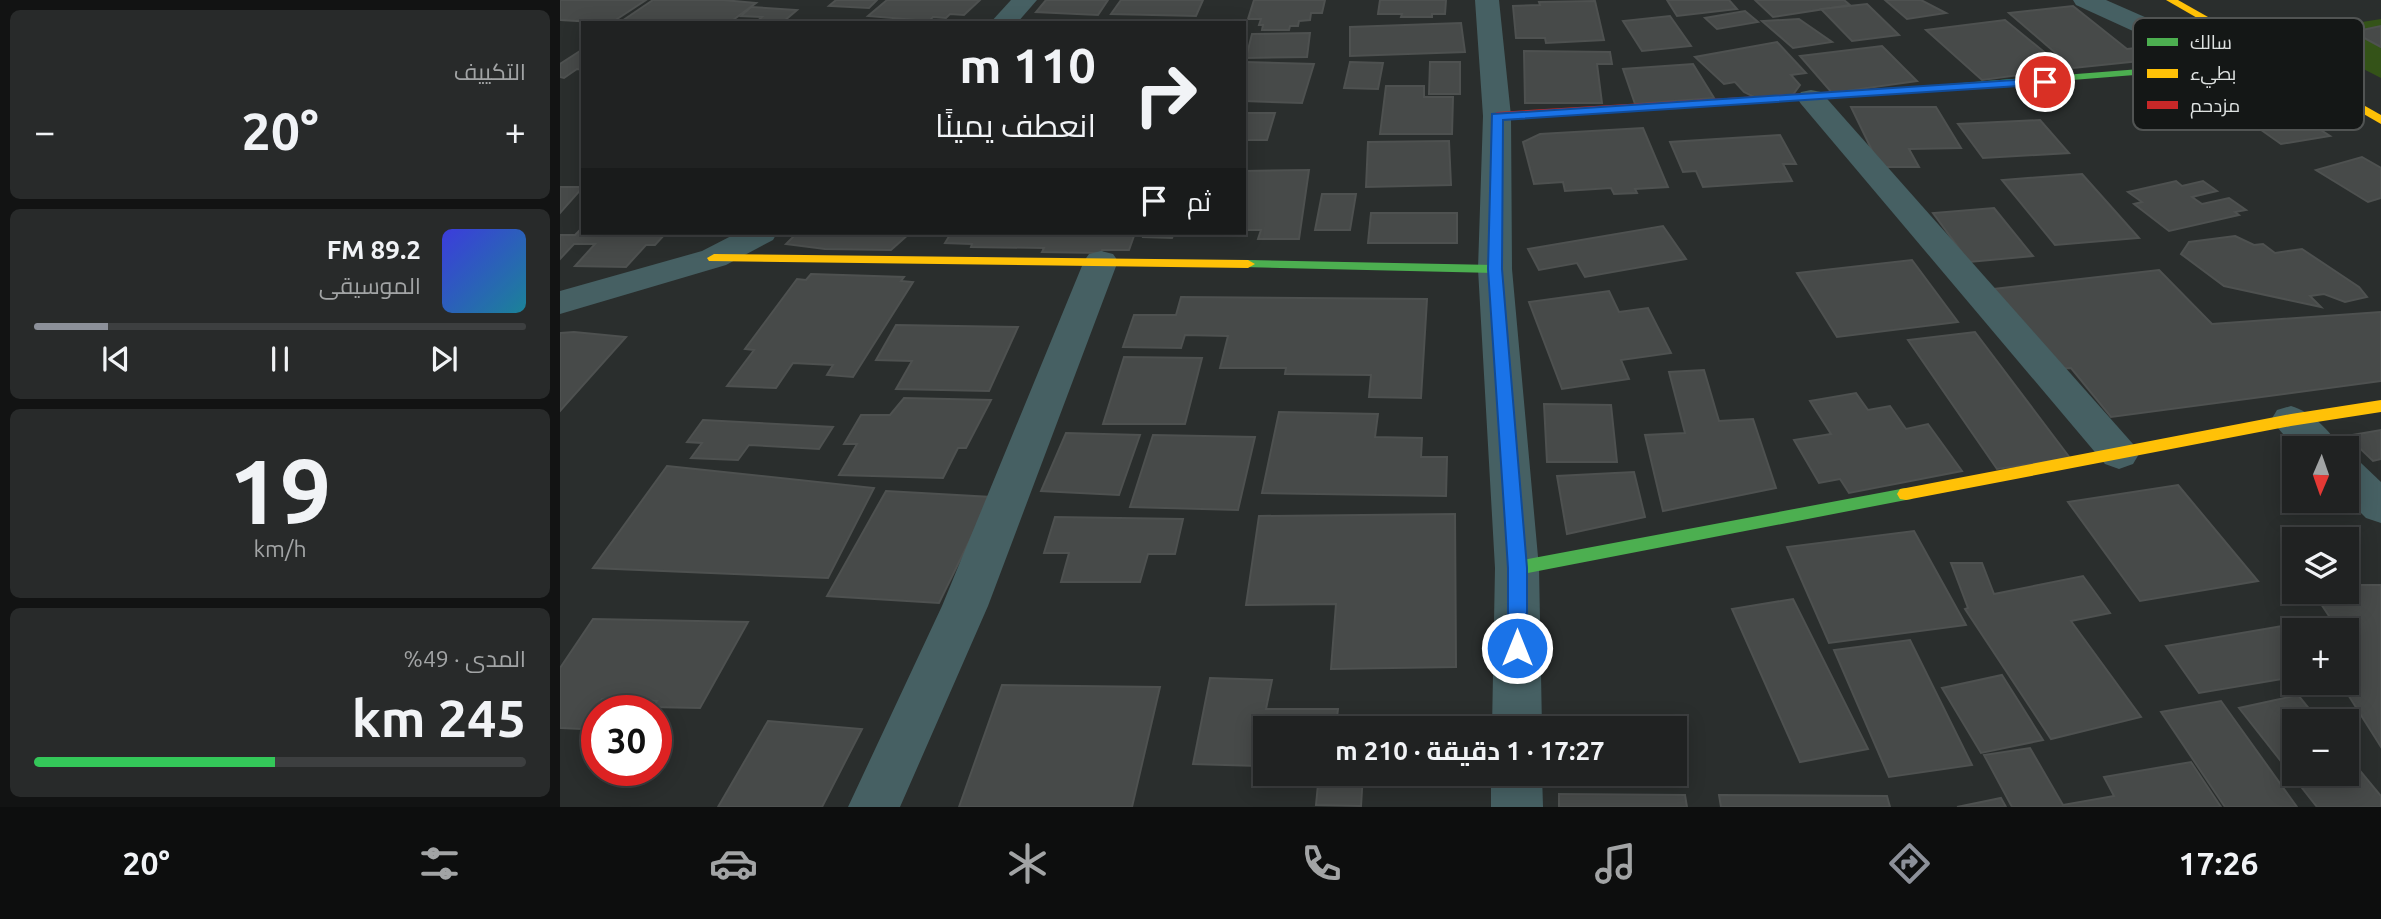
<!DOCTYPE html>
<html lang="ar">
<head>
<meta charset="utf-8">
<style>
	:root { --surface:#202222; --page:#282a2a; --text:#f1f3f6; --muted:#a2a4a5; --line:#3d3f40; --accent:#8c9099 }
	body { margin:0; font-family:Ubuntu,Cairo,sans-serif; background:var(--page); color:var(--text); direction:rtl; height:100vh; display:flex; flex-direction:column; font-size:26px; white-space:nowrap }
	* { box-sizing:border-box; margin:0 }
	p { font-size:23px; color:var(--muted) }
	.icon { flex:none; width:38px; height:38px; fill:none; stroke:currentColor; stroke-width:2; stroke-linecap:round; stroke-linejoin:round }
	.map { position:relative; flex:1; overflow:hidden; direction:ltr }
	.details { display:flex; flex-direction:column; gap:10px; padding:10px; background:#121313; width:560px }
	.details>* { flex:none }
	.hud { position:absolute; left:21px; top:21px; width:665px; height:214px; border-radius:0px; box-shadow:0 4px 18px #0003,0 0 0 2px var(--line); direction:rtl; background:#202222; color:var(--text); overflow:hidden }
	.needle { width:46px; rotate:182deg }
	.buttons { position:absolute; left:1722px; top:436px; display:grid; gap:14px }
	.buttons a { display:grid; place-items:center; width:77px; height:77px; border-radius:0px; background:var(--surface); box-shadow:0 4px 18px #0003,0 0 0 2px var(--line); font-size:35px }
	.speed { position:absolute; left:21px; top:695px; display:flex; gap:14px; font-size:35px; font-weight:700; text-align:center }
	.speed>* { display:grid; place-content:center; width:91px; height:91px; border-radius:50%; background:var(--surface); box-shadow:0 4px 18px #0003,0 0 0 2px var(--line); line-height:1 }
	.speed .limit { border:10px solid #d22; background:#fff; color:#111 }
	.pin { position:absolute; display:grid; place-items:center; width:60px; height:60px; color:#fff; margin:-30px; border:4px solid #fff; border-radius:50%; box-shadow:0 2px 7px #0007 }
	.me { position:absolute; width:77px; margin:-38px; rotate:0deg; stroke-linejoin:round; filter:drop-shadow(0 0 5px #0008) }
	.turn { display:flex; align-items:center; gap:24px; height:147px; padding:0 35px; font-size:32px }
	.turn .icon { width:91px; height:91px; stroke-width:2.5 }
	.turn b { display:block; font-size:49px; line-height:60px }
	.then { display:flex; align-items:center; height:66px; padding:0 35px; background:#0003; gap:14px; font-size:26px }
	.big { font-size:52px; font-weight:700; line-height:1.1 }
	.details .widget { flex:1; display:flex; flex-direction:column; justify-content:center; gap:10px; min-width:0; padding:0 24px; border-radius:10px; background:var(--page) }
	.details .dial { align-items:center; gap:0 }
	.dial b { font-size:91px; line-height:1 }
	.song { display:flex; align-items:center; gap:21px }
	.cover { width:84px; height:84px; border-radius:10px; background:linear-gradient(135deg,hsl(240 70% 55%),hsl(190 70% 35%)) }
	.played { height:7px; border-radius:4px; background:linear-gradient(90deg,var(--accent) 15%,var(--line) 15%) }
	.keys { display:flex; justify-content:space-around; direction:ltr }
	.heat { display:flex; justify-content:space-between; align-items:center; font-size:38px; direction:ltr }
	.charge { height:10px; border-radius:5px; background:linear-gradient(90deg,#34c759 49%,var(--line) 0) }
	.trip { position:absolute; left:693px; top:716px; width:434px; height:70px; border-radius:0px; background:var(--surface); box-shadow:0 4px 18px #0003,0 0 0 2px var(--line); font-weight:700; line-height:70px; text-align:center; direction:rtl }
	.tabs { display:flex; height:112px; justify-content:space-around; align-items:center; background:#0d0e0e; color:var(--muted) }
	.tabs .icon { width:49px; height:49px }
	.tabs .active { color:var(--accent) }
	.tabs b { font-size:32px; color:var(--text) }
	main { display:flex; flex:1; min-height:0 }
	.map>svg:first-child { display:block }
	.green { fill:#345318 }
	.building { fill:#474a49; stroke:#4e5150; stroke-width:2 }
	.lines { fill:none; stroke-linecap:round; stroke-linejoin:round }
	.street { fill:#466063; fill-rule:evenodd }
	.fast { fill:#4caf50; fill-rule:evenodd }
	.slow { fill:#ffc107; fill-rule:evenodd }
	.jam { fill:#c62828; fill-rule:evenodd }
	.route { fill:#1a73e8; stroke:#114b97; stroke-width:2 }
	.key { fill:#141716; stroke:#515453; stroke-width:2 }
	.key-label { font-size:19px; fill:#dee2e1 }
</style>
</head>
<body>
<main>
<div class="map">
<svg width="1821" height="807" viewBox="0 0 1821 807">
	<rect width="100%" height="100%" fill="#2a2e2d"/>
	<polygon class="green" points="1821,19 1821,78 1733,33"/>
	<g class="building">
		<polygon points="0,0 86,0 51,23 0,20"/>
		<polygon points="93,0 163,0 196,3 169,23 59,23"/>
		<polygon points="276,0 317,0 309,8 269,6"/>
		<polygon points="327,0 420,0 404,15 390,14 386,18 373,17 369,21 308,16"/>
		<polygon points="486,0 548,0 538,15 476,12"/>
		<polygon points="561,0 643,0 636,16 551,14"/>
		<polygon points="694,0 765,0 762,13 751,13 750,20 739,21 738,26 730,26 729,30 702,30 703,25 699,25 701,19 688,19"/>
		<polygon points="820,0 886,0 885,14 872,14 872,17 841,17 842,14 818,14"/>
		<polygon points="1107,0 1169,0 1177,9 1117,16"/>
		<polygon points="1195,0 1284,0 1290,5 1213,17"/>
		<polygon points="1325,0 1361,0 1386,13 1347,19"/>
		<polygon points="1035,1 1044,40 986,43 985,38 956,38 953,6 980,5 979,2"/>
		<polygon points="1307,4 1339,35 1292,41 1261,9"/>
		<polygon points="1513,6 1567,49 1576,48 1590,60 1513,68 1449,13"/>
		<polygon points="191,7 237,10 223,22 237,23 195,23 202,17 181,16"/>
		<polygon points="1185,11 1198,22 1157,29 1145,18"/>
		<polygon points="1110,16 1131,46 1082,51 1063,21"/>
		<polygon points="1239,19 1272,42 1233,48 1202,21"/>
		<polygon points="1445,20 1505,69 1422,80 1366,30"/>
		<polygon points="901,23 905,52 790,56 790,27"/>
		<polygon points="1821,26 1821,47 1793,32"/>
		<polygon points="750,33 747,57 686,58 692,34"/>
		<polygon points="1217,42 1246,73 1231,75 1240,85 1232,96 1198,99 1184,92 1175,82 1164,84 1135,57"/>
		<polygon points="1322,46 1357,81 1272,93 1240,56"/>
		<polygon points="23,49 23,70 17,69 4,78 0,77 0,64"/>
		<polygon points="964,51 1050,52 1052,64 1037,64 1042,103 965,103"/>
		<polygon points="685,62 754,64 742,103 684,101"/>
		<polygon points="790,62 823,63 818,89 784,88"/>
		<polygon points="870,62 900,62 900,94 869,94"/>
		<polygon points="1133,64 1154,98 1075,104 1063,69"/>
		<polygon points="1691,85 1770,136 1721,144 1649,93"/>
		<polygon points="826,86 864,86 864,97 893,97 892,134 820,134"/>
		<polygon points="1291,107 1376,107 1401,148 1349,149 1359,167 1320,167"/>
		<polygon points="684,113 715,113 707,140 684,140"/>
		<polygon points="1480,120 1509,153 1423,158 1398,124"/>
		<polygon points="1083,128 1108,187 1075,189 1077,193 1054,194 1051,188 1005,191 1003,182 974,184 963,142 980,134"/>
		<polygon points="1220,135 1236,164 1223,164 1232,181 1143,187 1136,171 1123,172 1110,142"/>
		<polygon points="889,141 891,185 806,187 808,142"/>
		<polygon points="1802,157 1821,168 1821,198 1808,202 1756,170"/>
		<polygon points="749,170 739,239 698,239 701,230 684,230 684,171"/>
		<polygon points="1522,174 1579,238 1495,245 1442,180"/>
		<polygon points="1616,181 1622,186 1643,181 1657,191 1632,197 1642,204 1669,198 1686,210 1675,212 1679,215 1609,231 1574,204 1582,202 1568,192"/>
		<polygon points="0,187 23,187 0,213"/>
		<polygon points="762,194 796,194 790,230 755,230"/>
		<polygon points="1434,208 1473,256 1409,262 1373,213"/>
		<polygon points="811,213 897,213 897,243 808,243"/>
		<polygon points="1103,226 1126,259 1025,277 1017,263 979,270 968,249"/>
		<polygon points="23,227 23,233 106,233 95,245 86,245 66,267 15,266 35,244 14,244 0,259 0,235 15,235"/>
		<polygon points="237,233 350,233 331,250 265,249 226,244"/>
		<polygon points="391,233 575,233 569,250 542,250 541,253 482,252 484,248 411,247 412,244 385,243"/>
		<polygon points="584,233 614,233 612,238 583,237"/>
		<polygon points="1675,236 1694,245 1703,244 1715,253 1742,249 1799,287 1807,297 1785,302 1764,294 1750,296 1761,307 1664,286 1621,254 1629,242"/>
		<polygon points="1352,260 1398,322 1277,337 1237,273"/>
		<polygon points="1599,270 1652,324 1821,312 1821,381 1551,417 1511,368 1496,369 1433,289"/>
		<polygon points="251,274 344,277 341,281 353,282 293,377 267,375 273,365 233,363 216,388 167,386 194,350 185,349 237,279 246,280"/>
		<polygon points="1049,291 1059,312 1088,308 1111,353 1061,360 1069,379 1002,389 969,302"/>
		<polygon points="621,297 867,299 861,398 809,397 811,375 725,374 726,368 660,368 668,336 625,335 621,348 563,347 574,315 616,315"/>
		<polygon points="336,325 458,327 429,391 336,389 352,361 316,360"/>
		<polygon points="14,332 66,337 0,411 0,333"/>
		<polygon points="1415,332 1510,458 1437,469 1348,340"/>
		<polygon points="564,357 642,358 625,424 543,424"/>
		<polygon points="1144,370 1159,421 1193,419 1216,488 1103,511 1085,435 1125,433 1109,372"/>
		<polygon points="1296,393 1308,410 1330,406 1346,429 1368,424 1402,471 1289,493 1280,479 1259,483 1234,440 1271,434 1250,401"/>
		<polygon points="344,398 431,400 406,448 398,448 383,478 279,475 297,444 284,444 301,415 330,415"/>
		<polygon points="984,404 1051,405 1057,462 987,462"/>
		<polygon points="719,412 818,414 815,437 862,438 861,457 887,457 886,496 702,493"/>
		<polygon points="143,420 273,427 259,449 189,445 178,460 131,458 142,443 127,442"/>
		<polygon points="1821,430 1821,459 1813,461 1787,436"/>
		<polygon points="506,433 580,435 559,495 481,491"/>
		<polygon points="593,435 695,437 678,510 570,507"/>
		<polygon points="107,466 314,488 268,578 33,568"/>
		<polygon points="1074,472 1085,517 1007,534 997,476"/>
		<polygon points="1618,485 1698,581 1580,601 1508,502"/>
		<polygon points="326,491 431,497 379,603 267,596"/>
		<polygon points="895,514 896,667 771,669 776,604 686,605 699,516"/>
		<polygon points="495,517 623,519 615,554 588,554 580,582 501,582 509,553 484,553"/>
		<polygon points="1354,531 1406,625 1269,643 1227,547"/>
		<polygon points="1391,563 1422,563 1434,594 1523,576 1550,613 1511,621 1581,717 1491,739 1405,609 1408,608"/>
		<polygon points="1787,585 1821,585 1821,747 1780,682 1787,682 1787,630 1760,628 1777,628 1753,592 1787,592"/>
		<polygon points="1233,599 1308,749 1240,762 1172,609"/>
		<polygon points="33,619 188,622 140,708 93,707 97,701 42,699 22,729 0,728 0,668"/>
		<polygon points="1740,623 1746,630 1734,630 1734,677 1639,693 1606,646"/>
		<polygon points="1350,640 1412,765 1329,777 1274,650"/>
		<polygon points="1442,675 1483,740 1421,753 1382,688"/>
		<polygon points="650,678 712,680 706,709 778,709 776,726 795,726 795,728 705,728 705,747 701,747 698,766 633,764"/>
		<polygon points="442,685 600,687 572,807 399,807"/>
		<polygon points="1738,695 1759,721 1734,721 1734,774 1787,774 1787,755 1821,796 1821,807 1757,807 1679,708"/>
		<polygon points="1661,701 1737,807 1665,807 1601,712"/>
		<polygon points="208,721 302,729 262,807 158,807"/>
		<polygon points="1470,748 1503,805 1554,796 1544,777 1631,762 1661,807 1452,807 1424,755"/>
		<polygon points="759,774 803,774 801,806 756,805"/>
		<polygon points="999,794 1125,795 1127,807 999,807"/>
		<polygon points="1159,795 1327,796 1330,807 1161,807"/>
		<polygon points="1441,798 1446,807 1397,807"/>
	</g>
	<g class="lines">
		<g class="street">
			<polygon points="451,0 477,0 457,23 430,23"/>
			<polygon points="915,0 939,0 951,116 952,269 979,568 982,728 932,728 935,568 918,269 923,116"/>
			<polygon points="1513,0 1546,0 1685,61 1689,67 1685,73 1675,75 1665,73 1516,5"/>
			<polygon points="1251,90 1261,92 1573,444 1579,454 1573,464 1559,469 1545,464 1241,104 1237,98 1241,92"/>
			<polygon points="177,233 217,233 213,240 166,265 0,314 0,291 142,251"/>
			<polygon points="541,251 553,254 558,261 428,606 340,807 288,807 382,606 524,261 529,254"/>
			<path d="M 1731,406 C 1751,412 1770,430 1780,448 L 1735,448 L 1711,420 L 1717,410 Z"/>
			<polygon points="1787,459 1801,463 1821,482 1821,523 1806,518 1787,499"/>
			<polygon points="931,774 982,774 983,807 931,807"/>
		</g>
		<g class="fast">
			<polygon points="1720,58 1726,61 1724,63 1377,91 1371,88 1377,85"/>
			<polygon points="688,260 935,265 942,269 935,273 683,267 681,264 683,261"/>
			<polygon points="1346,488 1352,489 1355,494 1352,499 1346,500 957,575 951,573 948,568 951,563 957,561"/>
		</g>
		<g class="slow">
			<polygon points="1606,0 1618,0 1821,115 1821,124"/>
			<polygon points="154,254 688,260 695,264 688,268 149,261 147,258"/>
			<polygon points="1821,400 1821,412 1731,426 1346,500 1340,499 1337,494 1340,489 1346,488 1731,414"/>
		</g>
		<polygon class="jam" points="1377,85 1383,88 1381,90 937,120 931,116 937,112"/>
	</g>
	<polygon class="route" points="1485,78 1489,79 1489,84 943,120 942,269 967,568 967,648 964,654 957,656 950,654 948,648 948,568 928,269 932,114"/>
	<rect x="1573" y="18" width="231" height="112" rx="10" class="key"/>
	<rect x="1587" y="38" width="31" height="8" fill="#4caf50"/>
	<rect x="1587" y="69" width="31" height="9" fill="#ffc107"/>
	<rect x="1587" y="101" width="31" height="8" fill="#c62828"/>
	<g class="key-label">
		<text x="1630" y="49">سالك</text>
		<text x="1630" y="80">بطيء</text>
		<text x="1630" y="112">مزدحم</text>
	</g>
</svg>
<div class="buttons">
<a><svg class="needle" viewBox="-14 -14 28 28"><path d="M0-13l5 13h-10z" fill="#e53935"/><path d="M0 13l5-13h-10z" fill="#a2a4a5"/></svg></a>
<a><svg class="icon" aria-label="layers" viewBox="0 0 24 24"><path d="M12 4l9 5-9 5-9-5zM3 14l9 5 9-5"/></svg></a>
<a>+</a>
<a>−</a>
</div>
<div class="speed"><div class="limit">30</div></div>
<div class="pin" style="left:1485px;top:82px;background:#d93025"><svg class="icon" aria-label="arrive" viewBox="0 0 24 24"><path d="M6 21V4h12l-3 4 3 4H6"/></svg></div>
<svg class="me" style="left:957px;top:648px" viewBox="-20 -20 40 40"><circle r="17" fill="#1a73e8" stroke="#fff" stroke-width="3"/><path d="M0-11L8 9 0 5-8 9z" fill="#fff"/></svg>
<div class="trip">17:27 · 1 دقيقة · 210 m</div>
<div class="hud">
<div class="turn"><svg class="icon" aria-label="right" viewBox="0 0 24 24"><path d="M7 20v-9h11M14 6l5 5-5 5"/></svg><div><b>110 m</b>انعطف يمينًا</div></div>
<div class="then">ثم<svg class="icon" aria-label="arrive" viewBox="0 0 24 24"><path d="M6 21V4h12l-3 4 3 4H6"/></svg></div>
</div>
</div>
<section class="details">
<div class="widget"><p>التكييف</p>
<div class="heat"><a>−</a><b class="big">20°</b><a>+</a></div>
</div>
<div class="widget">
<div class="song"><i class="cover"></i><div><b>89.2 FM</b><p>الموسيقى</p></div></div>
<div class="played"></div>
<div class="keys"><svg class="icon" aria-label="previous" viewBox="0 0 24 24"><path d="M18 5L8 12l10 7zM5 5v14"/></svg><svg class="icon" aria-label="pause" viewBox="0 0 24 24"><path d="M8 5v14M16 5v14"/></svg><svg class="icon" aria-label="next" viewBox="0 0 24 24"><path d="M6 5l10 7-10 7zM19 5v14"/></svg></div>
</div>
<div class="widget dial"><b>19</b><p>km/h</p></div>
<div class="widget"><p>المدى · 49%</p><b class="big">245 km</b><div class="charge"></div></div>
</section>
</main>
<nav class="tabs">
<b>17:26</b>
<svg class="icon active" aria-label="directions" viewBox="0 0 24 24"><path d="M12 3l9 9-9 9-9-9zM9 14v-3h6M13 9l2 2-2 2"/></svg>
<svg class="icon" aria-label="music" viewBox="0 0 24 24"><path d="M9 18V5l10-2v13"/><circle cx="6" cy="18" r="3"/><circle cx="16" cy="16" r="3"/></svg>
<svg class="icon" aria-label="phone" viewBox="0 0 24 24"><path d="M5 4h4l2 5-3 2q2 4 5 5l2-3 5 2v4C11 20 4 13 5 4z"/></svg>
<svg class="icon" aria-label="climate" viewBox="0 0 24 24"><path d="M12 3v18M4 7l16 10M4 17L20 7"/></svg>
<svg class="icon" aria-label="car" viewBox="0 0 24 24"><path d="M5 17H2v-5l4-1 3-4h7l3 4 3 1v5h-3M9 17h6M6 11h13"/><circle cx="7" cy="17" r="2"/><circle cx="17" cy="17" r="2"/></svg>
<svg class="icon" aria-label="filters" viewBox="0 0 24 24"><path d="M4 7h16M4 17h16"/><circle cx="9" cy="7" r="2"/><circle cx="15" cy="17" r="2"/></svg>
<b>20°</b>
</nav>
</body>
</html>
